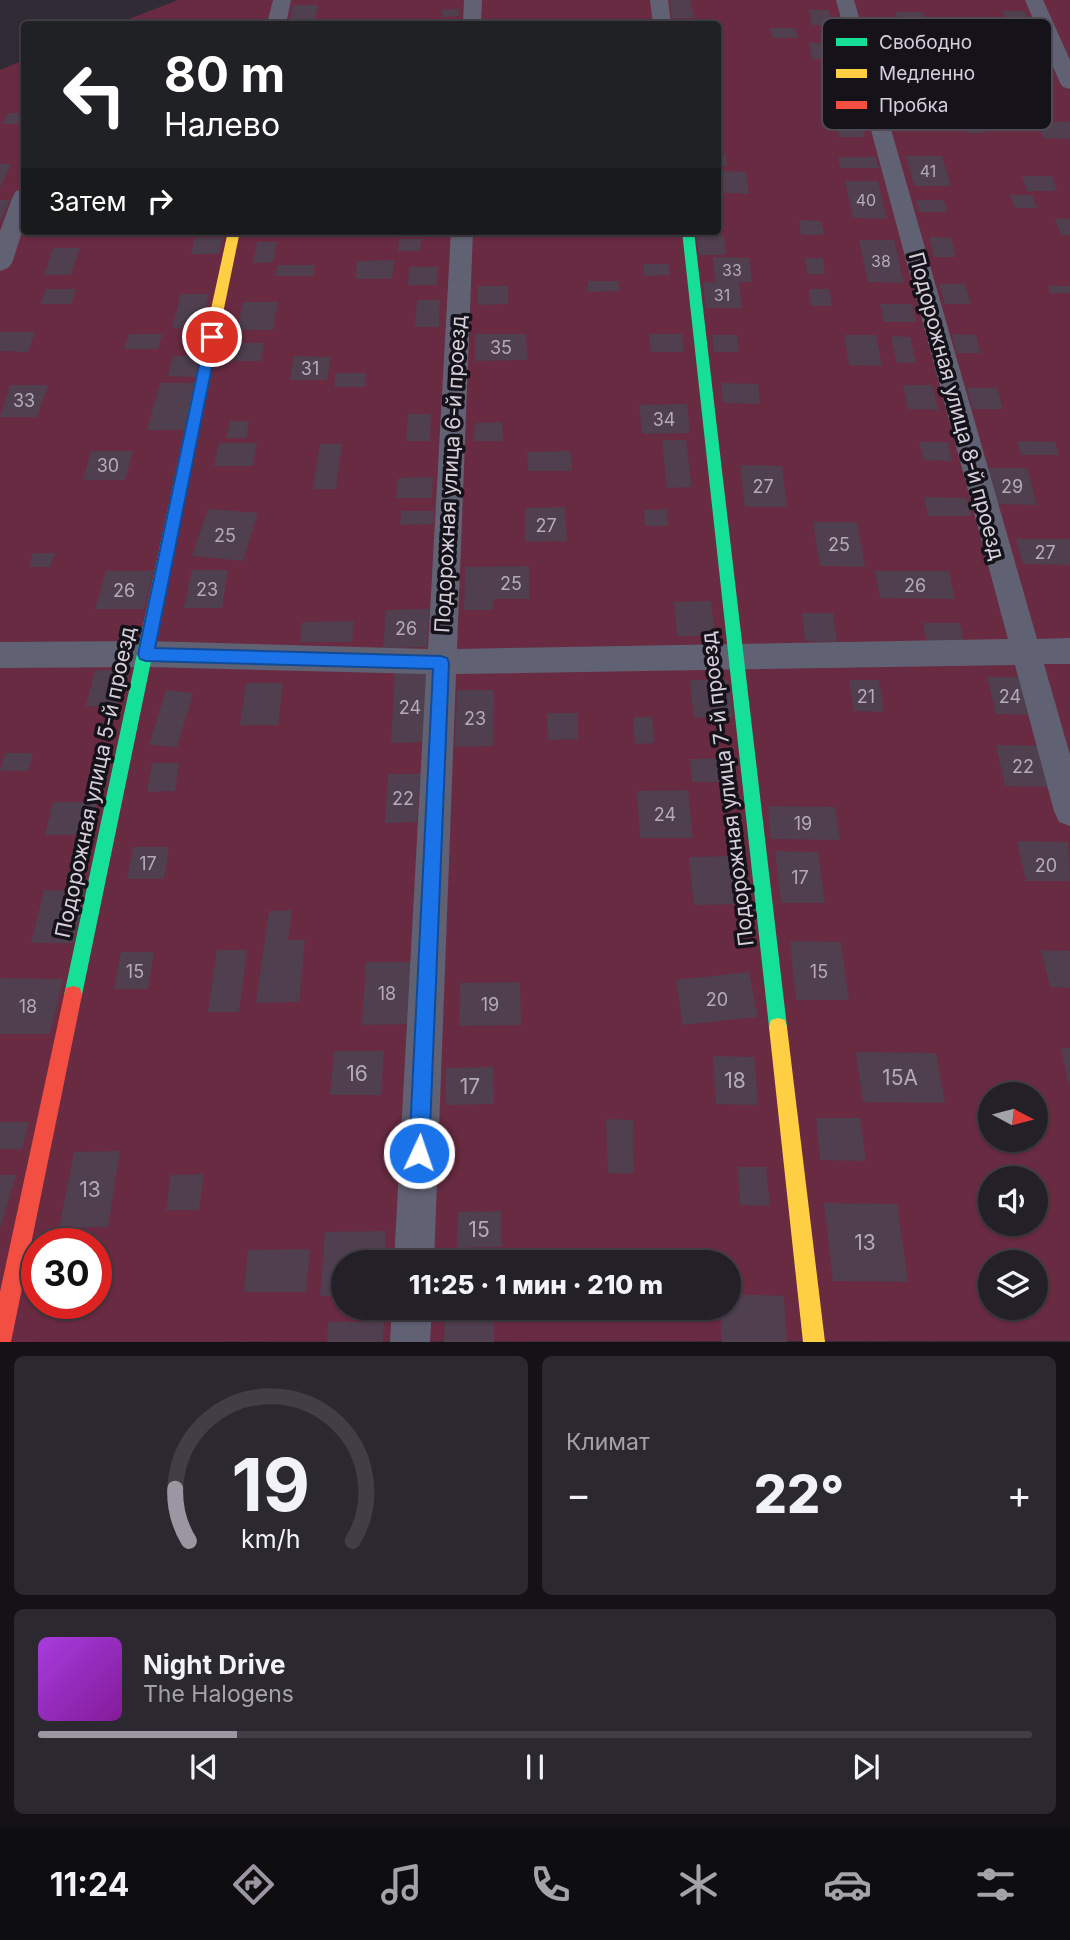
<!DOCTYPE html>
<html lang="ru">
<head>
<meta charset="utf-8">
<style>
	:root { --surface:#242028; --page:#2c2830; --text:#f1f3f6; --muted:#a3a3a8; --line:#413e45; --accent:#9b96a1 }
	body { margin:0; font-family:Inter,sans-serif; background:var(--page); color:var(--text); height:100vh; display:flex; flex-direction:column; font-size:26px; white-space:nowrap }
	* { box-sizing:border-box; margin:0 }
	p { font-size:23px; color:var(--muted) }
	.icon { flex:none; width:38px; height:38px; fill:none; stroke:currentColor; stroke-width:2; stroke-linecap:round; stroke-linejoin:round }
	.map { position:relative; height:1342px; overflow:hidden }
	.side { display:flex; flex-direction:column; gap:14px; padding:14px; background:#141216; flex:1 }
	.side>* { flex:none }
	.banner { position:absolute; left:21px; top:21px; width:700px; height:214px; border-radius:7px; box-shadow:0 2px 5px #0004,0 0 0 2px var(--line); background:#202124; color:#fff; overflow:hidden }
	.needle { width:46px; rotate:97deg }
	.tools { position:absolute; left:978px; top:1082px; display:grid; gap:14px }
	.tools a { display:grid; place-items:center; width:70px; height:70px; border-radius:50%; background:var(--surface); box-shadow:0 2px 5px #0004,0 0 0 2px var(--line); font-size:35px }
	.speed { position:absolute; left:21px; top:1228px; display:flex; gap:14px; font-size:35px; font-weight:700; text-align:center }
	.speed>* { display:grid; place-content:center; width:91px; height:91px; border-radius:50%; background:var(--surface); box-shadow:0 2px 5px #0004,0 0 0 2px var(--line); line-height:1 }
	.speed .limit { border:10px solid #d22; background:#fff; color:#111 }
	.pin { position:absolute; display:grid; place-items:center; width:60px; height:60px; color:#fff; margin:-30px; border:4px solid #fff; border-radius:50%; box-shadow:0 2px 7px #0007 }
	.me { position:absolute; width:77px; margin:-38px; rotate:3deg; stroke-linejoin:round; filter:drop-shadow(0 0 5px #0008) }
	.turn { display:flex; align-items:center; gap:24px; height:147px; padding:0 28px; font-size:32px }
	.turn .icon { width:91px; height:91px; stroke-width:2.5 }
	.turn b { display:block; font-size:49px; line-height:60px }
	.then { display:flex; align-items:center; height:66px; padding:0 28px; background:#0003; gap:14px; font-size:26px }
	.big { font-size:52px; font-weight:800; line-height:1.1 }
	.side .tile { flex:1; display:flex; flex-direction:column; justify-content:center; gap:10px; min-width:0; padding:0 24px; border-radius:10px; background:var(--page) }
	.side .dial { align-items:center; gap:0 }
	.dial svg { height:182px; overflow:visible; fill:none; stroke:var(--line); stroke-width:7; stroke-linecap:round; text-anchor:middle }
	.dial text { fill:var(--text); stroke:none }
	.song { display:flex; align-items:center; gap:21px }
	.cover { width:84px; height:84px; border-radius:10px; background:linear-gradient(135deg,hsl(280 70% 55%),hsl(290 70% 35%)) }
	.played { height:7px; border-radius:4px; background:linear-gradient(90deg,var(--accent) 20%,var(--line) 20%) }
	.keys { display:flex; justify-content:space-around; direction:ltr }
	.heat { display:flex; justify-content:space-between; align-items:center; font-size:38px; direction:ltr }
	.side .tiles { flex:1; display:grid; gap:14px; grid-template-columns:1fr 1fr }
	.tile:last-child { grid-column:span 2 }
	.trip { position:absolute; left:331px; top:1250px; width:410px; height:70px; border-radius:35px; background:var(--surface); box-shadow:0 2px 5px #0004,0 0 0 2px var(--line); font-weight:800; line-height:70px; text-align:center }
	.tab-bar { display:flex; height:112px; justify-content:space-around; align-items:center; background:#0e0d10; color:var(--muted) }
	.tab-bar .icon { width:49px; height:49px }
	.tab-bar .current { color:var(--accent) }
	.tab-bar b { font-size:32px; color:var(--text) }
	.map>svg:first-child { display:block }
	.green { fill:#692b41; fill-rule:evenodd }
	.building { fill:#4f3f4f }
	.lines { fill:none; stroke-linecap:round; stroke-linejoin:round }
	.street { fill:#606273; fill-rule:evenodd }
	.fast { fill:#16e098; fill-rule:evenodd }
	.slow { fill:#ffcf43; fill-rule:evenodd }
	.jam { fill:#f24e42; fill-rule:evenodd }
	.route { fill:#1a73e8; stroke:#114b97; stroke-width:2 }
	.labels { text-anchor:middle; dominant-baseline:central; stroke-width:7; stroke-linejoin:round; paint-order:stroke }
	.far-number-label { font-size:16px; fill:#b3abb8 }
	.number-label { font-size:18px; fill:#b3abb8 }
	.street-label { font-size:21px; fill:#d4cfdb; stroke:#16121a }
	.near-number-label { font-size:21px; fill:#b3abb8 }
	.key { fill:#16121a; stroke:#4f4b54; stroke-width:2 }
	.key-label { font-size:19px; fill:#d4cfdb }
</style>
</head>
<body>
<div class="map">
<svg width="1070" height="1342" viewBox="0 0 1070 1342">
	<rect width="100%" height="100%" fill="#302b35"/>
	<path class="green" d="M 178,0 L 1070,0 L 1070,1341 L 0,1342 L 0,70 L 24,60 L 24,231 L 718,231 L 718,24 L 116,24 ZM 990,1094 L 1036,1094 L 1036,1139 L 990,1139 ZM 990,1178 L 1036,1178 L 1036,1223 L 990,1223 ZM 37,1244 L 96,1244 L 96,1304 L 37,1304 ZM 343,1262 L 728,1262 L 728,1307 L 343,1307 ZM 990,1262 L 1036,1262 L 1036,1307 L 990,1307 Z"/>
	<g class="building">
		<polygon points="670,0 690,0 694,18 672,18"/>
		<polygon points="293,5 318,5 314,24 289,24"/>
		<polygon points="459,9 459,16 442,17 442,10"/>
		<polygon points="809,10 829,10 832,25 812,25"/>
		<polygon points="1002,11 1025,11 1031,24 1008,24"/>
		<polygon points="895,12 923,12 926,20 898,20"/>
		<polygon points="770,28 795,28 798,38 772,38"/>
		<polygon points="809,43 841,43 844,59 812,59"/>
		<polygon points="8,113 24,113 24,124 2,124"/>
		<polygon points="964,117 980,117 986,133 968,133"/>
		<polygon points="835,119 861,119 865,137 839,137"/>
		<polygon points="897,119 922,119 925,130 900,129"/>
		<polygon points="1037,121 1070,122 1070,139 1043,138"/>
		<polygon points="718,154 726,155 727,166 718,166"/>
		<polygon points="906,156 942,156 951,186 914,186"/>
		<polygon points="838,157 876,157 879,168 840,168"/>
		<polygon points="0,164 11,164 0,188"/>
		<polygon points="718,171 746,172 749,194 722,193 723,203 718,203"/>
		<polygon points="1022,176 1052,176 1057,191 1027,191"/>
		<polygon points="845,181 878,181 887,219 853,218"/>
		<polygon points="1010,195 1032,195 1037,208 1015,208"/>
		<polygon points="0,200 10,200 0,222"/>
		<polygon points="916,200 944,200 947,212 919,212"/>
		<polygon points="1055,219 1070,219 1070,235 1061,235"/>
		<polygon points="799,220 821,221 824,235 801,235"/>
		<polygon points="37,231 75,231 73,235 35,235"/>
		<polygon points="697,236 724,236 726,255 699,255"/>
		<polygon points="929,237 951,238 956,257 934,257"/>
		<polygon points="195,238 223,238 219,254 191,254"/>
		<polygon points="399,239 421,239 420,251 398,251"/>
		<polygon points="859,240 894,240 904,283 868,282"/>
		<polygon points="257,242 277,242 273,262 253,263"/>
		<polygon points="53,248 80,248 71,275 44,275"/>
		<polygon points="713,257 749,258 752,282 739,282 742,308 706,308 703,282 715,282"/>
		<polygon points="805,258 823,258 825,274 807,274"/>
		<polygon points="394,260 392,279 355,279 357,261"/>
		<polygon points="643,264 669,264 670,275 644,276"/>
		<polygon points="277,265 315,265 313,276 275,276"/>
		<polygon points="409,267 438,267 437,285 408,285"/>
		<polygon points="588,281 619,281 620,291 588,292"/>
		<polygon points="939,284 965,284 971,304 945,304"/>
		<polygon points="478,286 508,286 508,304 478,305"/>
		<polygon points="1048,286 1070,286 1070,293 1050,293"/>
		<polygon points="46,289 76,289 71,304 40,304"/>
		<polygon points="809,289 829,289 832,306 811,306"/>
		<polygon points="181,294 209,294 201,328 172,328"/>
		<polygon points="417,300 440,300 439,327 415,327"/>
		<polygon points="243,302 278,302 273,330 237,330"/>
		<polygon points="880,304 912,304 916,322 884,322"/>
		<polygon points="0,332 35,332 28,352 0,351"/>
		<polygon points="129,334 162,334 158,349 124,349"/>
		<polygon points="475,334 526,334 527,360 475,361"/>
		<polygon points="649,334 682,334 684,352 651,352"/>
		<polygon points="952,334 976,335 981,353 957,353"/>
		<polygon points="712,335 737,335 739,352 714,352"/>
		<polygon points="844,335 876,335 882,366 849,365"/>
		<polygon points="891,336 910,337 916,363 897,363"/>
		<polygon points="230,343 264,343 261,361 227,361"/>
		<polygon points="173,356 201,356 196,377 168,376"/>
		<polygon points="294,356 331,357 327,380 290,380"/>
		<polygon points="336,373 366,373 365,387 334,387"/>
		<polygon points="160,383 196,383 185,430 147,430"/>
		<polygon points="721,383 758,384 760,404 723,403"/>
		<polygon points="10,385 48,385 37,417 0,417"/>
		<polygon points="903,385 932,385 938,410 908,409"/>
		<polygon points="967,388 997,388 1003,409 973,409"/>
		<polygon points="687,404 690,433 642,434 639,405"/>
		<polygon points="408,414 431,414 430,441 406,441"/>
		<polygon points="230,421 249,421 246,438 226,438"/>
		<polygon points="502,422 503,441 474,441 475,423"/>
		<polygon points="662,440 686,440 692,487 667,488"/>
		<polygon points="1017,441 1055,442 1059,455 1021,455"/>
		<polygon points="919,442 948,442 952,461 924,460"/>
		<polygon points="219,443 257,443 253,466 214,466"/>
		<polygon points="320,444 342,444 336,489 313,489"/>
		<polygon points="91,451 133,451 125,480 83,480"/>
		<polygon points="571,451 572,471 528,471 527,452"/>
		<polygon points="740,465 782,466 787,507 745,507"/>
		<polygon points="988,468 1027,468 1037,505 997,504"/>
		<polygon points="433,477 432,498 396,498 398,478"/>
		<polygon points="924,497 967,498 971,516 928,516"/>
		<polygon points="565,507 567,541 525,542 525,508"/>
		<polygon points="208,509 258,513 243,561 192,556"/>
		<polygon points="667,509 668,526 645,526 644,510"/>
		<polygon points="401,511 434,511 434,524 400,525"/>
		<polygon points="813,522 857,522 865,567 820,566"/>
		<polygon points="1016,539 1070,539 1070,565 1023,564"/>
		<polygon points="33,553 55,553 50,567 29,567"/>
		<polygon points="529,566 529,599 493,599 493,610 464,610 465,567"/>
		<polygon points="192,570 228,570 222,608 184,608"/>
		<polygon points="106,571 153,571 144,609 95,609"/>
		<polygon points="875,571 949,571 955,599 880,598"/>
		<polygon points="711,601 715,636 677,636 674,602"/>
		<polygon points="429,609 427,647 383,648 386,610"/>
		<polygon points="802,613 833,613 837,642 805,641"/>
		<polygon points="354,621 352,642 300,642 302,622"/>
		<polygon points="923,623 960,623 964,642 927,641"/>
		<polygon points="95,670 127,671 118,707 86,706"/>
		<polygon points="429,671 426,742 391,743 395,672"/>
		<polygon points="987,677 1025,677 1034,715 996,714"/>
		<polygon points="690,680 728,680 733,717 694,718"/>
		<polygon points="849,680 879,680 884,712 854,711"/>
		<polygon points="246,683 283,683 278,725 240,725"/>
		<polygon points="166,690 193,693 177,747 149,745"/>
		<polygon points="457,690 494,690 493,746 455,747"/>
		<polygon points="547,713 578,713 578,739 548,740"/>
		<polygon points="633,717 652,717 654,743 635,744"/>
		<polygon points="996,745 1041,746 1052,787 1005,786"/>
		<polygon points="5,753 33,753 28,771 0,771"/>
		<polygon points="727,758 729,782 692,782 690,759"/>
		<polygon points="152,763 179,763 175,791 147,792"/>
		<polygon points="388,774 420,774 417,822 385,823"/>
		<polygon points="688,790 693,838 640,838 637,791"/>
		<polygon points="53,802 97,802 90,835 45,835"/>
		<polygon points="768,806 835,807 840,840 771,839"/>
		<polygon points="1017,841 1068,842 1070,881 1026,881"/>
		<polygon points="133,847 169,847 164,879 127,879"/>
		<polygon points="775,851 818,852 825,903 781,903"/>
		<polygon points="744,856 750,904 694,905 689,857"/>
		<polygon points="44,890 86,891 74,943 31,943"/>
		<polygon points="292,910 288,940 305,940 299,1002 256,1003 269,911"/>
		<polygon points="790,941 841,942 849,1000 796,1000"/>
		<polygon points="217,950 247,950 239,1012 208,1012"/>
		<polygon points="1041,950 1070,951 1070,988 1050,987"/>
		<polygon points="121,952 154,952 148,989 114,989"/>
		<polygon points="366,962 411,962 408,1024 362,1025"/>
		<polygon points="749,972 758,1017 683,1025 676,980"/>
		<polygon points="0,978 63,979 50,1034 0,1034"/>
		<polygon points="520,982 521,1025 459,1026 460,983"/>
		<polygon points="1061,1048 1070,1048 1070,1083 1069,1084"/>
		<polygon points="334,1051 384,1051 381,1095 330,1095"/>
		<polygon points="856,1052 936,1053 945,1103 863,1102"/>
		<polygon points="713,1056 754,1057 758,1105 716,1104"/>
		<polygon points="493,1067 494,1104 446,1105 446,1068"/>
		<polygon points="816,1118 860,1118 866,1161 820,1160"/>
		<polygon points="606,1119 633,1120 634,1174 608,1173"/>
		<polygon points="0,1122 29,1122 22,1149 0,1149"/>
		<polygon points="120,1151 108,1227 59,1228 74,1152"/>
		<polygon points="738,1167 766,1167 770,1206 740,1205"/>
		<polygon points="204,1174 199,1210 166,1210 171,1175"/>
		<polygon points="0,1175 16,1175 0,1228"/>
		<polygon points="824,1203 897,1204 908,1282 833,1281"/>
		<polygon points="501,1211 501,1247 457,1248 458,1212"/>
		<polygon points="386,1231 384,1262 343,1262 343,1296 320,1296 325,1232"/>
		<polygon points="310,1249 306,1292 244,1292 248,1250"/>
		<polygon points="728,1294 784,1296 787,1342 722,1342 720,1307 728,1307"/>
		<polygon points="445,1310 494,1310 494,1342 444,1342"/>
		<polygon points="328,1322 384,1322 383,1342 327,1342"/>
	</g>
	<g class="lines">
		<g class="street">
			<polygon points="273,0 291,0 286,24 267,24"/>
			<polygon points="464,0 482,0 481,24 463,24"/>
			<polygon points="650,0 668,0 671,24 653,24"/>
			<polygon points="836,0 854,0 1037,639 1070,638 1070,664 1044,664 1070,755 1070,826 1059,822 1054,811 1015,665 456,674 434,1262 394,1262 426,674 146,667 0,668 0,642 146,641 428,649 451,231 473,231 457,649 1008,639"/>
			<polygon points="1025,0 1043,0 1070,60 1070,89 1063,87 1060,83"/>
			<polygon points="24,189 24,226 12,263 8,268 0,271 0,231 13,196 16,191"/>
			<polygon points="392,1307 432,1307 430,1342 390,1342"/>
		</g>
		<g class="fast">
			<polygon points="682,231 694,231 787,1027 785,1034 778,1036 771,1034 769,1027"/>
			<polygon points="196,405 203,410 82,995 80,1002 73,1004 66,1002 64,995 189,410"/>
		</g>
		<g class="slow">
			<polygon points="228,231 240,231 203,410 196,415 189,410"/>
			<polygon points="778,1018 785,1020 787,1027 825,1342 803,1342 769,1027 771,1020"/>
		</g>
		<polygon class="jam" points="73,986 80,988 82,995 11,1342 0,1342 0,1292 64,995 66,988"/>
	</g>
	<polygon class="route" points="212,332 218,337 155,648 441,656 447,658 449,663 429,1153 426,1160 419,1163 411,1160 409,1153 433,669 146,661 140,659 138,654 205,337"/>
	<g class="labels">
		<g class="far-number-label">
			<text x="928" y="171">41</text>
			<text x="866" y="200">40</text>
			<text x="881" y="261">38</text>
			<text x="732" y="270">33</text>
			<text x="722" y="295">31</text>
		</g>
		<g class="number-label">
			<text x="501" y="347">35</text>
			<text x="310" y="368">31</text>
			<text x="24" y="400">33</text>
			<text x="664" y="419">34</text>
			<text x="108" y="465">30</text>
			<text x="763" y="486">27</text>
			<text x="1012" y="486">29</text>
			<text x="546" y="525">27</text>
			<text x="225" y="535">25</text>
			<text x="839" y="544">25</text>
			<text x="1045" y="552">27</text>
			<text x="511" y="583">25</text>
			<text x="915" y="585">26</text>
			<text x="207" y="589">23</text>
			<text x="124" y="590">26</text>
			<text x="406" y="628">26</text>
			<text x="866" y="696">21</text>
			<text x="1010" y="696">24</text>
			<text x="410" y="707">24</text>
			<text x="475" y="718">23</text>
			<text x="1023" y="766">22</text>
			<text x="403" y="798">22</text>
			<text x="665" y="814">24</text>
			<text x="803" y="823">19</text>
			<text x="148" y="863">17</text>
			<text x="1046" y="865">20</text>
			<text x="800" y="877">17</text>
			<text x="135" y="971">15</text>
			<text x="819" y="971">15</text>
			<text x="387" y="993">18</text>
			<text x="717" y="999">20</text>
			<text x="490" y="1004">19</text>
			<text x="28" y="1006">18</text>
		</g>
		<g class="street-label">
			<text transform="translate(957 406) rotate(75)">Подорожная улица 8-й проезд</text>
			<text transform="translate(450 474) rotate(-87)">Подорожная улица 6-й проезд</text>
			<text transform="translate(95 782) rotate(-78)">Подорожная улица 5-й проезд</text>
			<text transform="translate(727 789) rotate(-97)">Подорожная улица 7-й проезд</text>
		</g>
		<g class="near-number-label">
			<text x="357" y="1073">16</text>
			<text x="900" y="1077">15А</text>
			<text x="735" y="1080">18</text>
			<text x="470" y="1086">17</text>
			<text x="90" y="1189">13</text>
			<text x="479" y="1229">15</text>
			<text x="865" y="1242">13</text>
		</g>
	</g>
	<rect x="822" y="18" width="230" height="112" rx="10" class="key"/>
	<rect x="836" y="38" width="31" height="8" fill="#16e098"/>
	<rect x="836" y="69" width="31" height="9" fill="#ffcf43"/>
	<rect x="836" y="101" width="31" height="8" fill="#f24e42"/>
	<g class="key-label">
		<text x="879" y="49">Свободно</text>
		<text x="879" y="80">Медленно</text>
		<text x="879" y="112">Пробка</text>
	</g>
</svg>
<div class="tools">
<a><svg class="needle" viewBox="-14 -14 28 28"><path d="M0-13l5 13h-10z" fill="#e53935"/><path d="M0 13l5-13h-10z" fill="#a3a3a8"/></svg></a>
<a><svg class="icon" aria-label="sound" viewBox="0 0 24 24"><path d="M4 9h4l5-4v14l-5-4H4zM17 9q2 3 0 6"/></svg></a>
<a><svg class="icon" aria-label="layers" viewBox="0 0 24 24"><path d="M12 4l9 5-9 5-9-5zM3 14l9 5 9-5"/></svg></a>
</div>
<div class="speed"><div class="limit">30</div></div>
<div class="pin" style="left:212px;top:337px;background:#d93025"><svg class="icon" aria-label="arrive" viewBox="0 0 24 24"><path d="M6 21V4h12l-3 4 3 4H6"/></svg></div>
<svg class="me" style="left:419px;top:1153px" viewBox="-20 -20 40 40"><circle r="17" fill="#1a73e8" stroke="#fff" stroke-width="3"/><path d="M0-11L8 9 0 5-8 9z" fill="#fff"/></svg>
<div class="trip">11:25 · 1 мин · 210 m</div>
<div class="banner">
<div class="turn"><svg class="icon" aria-label="left" viewBox="0 0 24 24"><path d="M17 20v-9H6M10 6l-5 5 5 5"/></svg><div><b>80 m</b>Налево</div></div>
<div class="then">Затем<svg class="icon" aria-label="right" viewBox="0 0 24 24"><path d="M7 20v-9h11M14 6l5 5-5 5"/></svg></div>
</div>
</div>
<section class="side">
<div class="tiles">
<div class="tile dial"><svg viewBox="0 0 100 80">
<path d="M14 69A42 42 0 1 1 86 69"/>
<path d="M14 69A42 42 0 0 1 8 46" stroke="#9b96a1"/>
<text x="50" y="56" font-size="32" font-weight="700">19</text>
<text x="50" y="72" font-size="11">km/h</text>
</svg></div>
<div class="tile"><p>Климат</p>
<div class="heat"><a>−</a><b class="big">22°</b><a>+</a></div>
</div>
<div class="tile">
<div class="song"><i class="cover"></i><div><b>Night Drive</b><p>The Halogens</p></div></div>
<div class="played"></div>
<div class="keys"><svg class="icon" aria-label="previous" viewBox="0 0 24 24"><path d="M18 5L8 12l10 7zM5 5v14"/></svg><svg class="icon" aria-label="pause" viewBox="0 0 24 24"><path d="M8 5v14M16 5v14"/></svg><svg class="icon" aria-label="next" viewBox="0 0 24 24"><path d="M6 5l10 7-10 7zM19 5v14"/></svg></div>
</div>
</div>
</section>
<nav class="tab-bar">
<b>11:24</b>
<svg class="icon current" aria-label="directions" viewBox="0 0 24 24"><path d="M12 3l9 9-9 9-9-9zM9 14v-3h6M13 9l2 2-2 2"/></svg>
<svg class="icon" aria-label="music" viewBox="0 0 24 24"><path d="M9 18V5l10-2v13"/><circle cx="6" cy="18" r="3"/><circle cx="16" cy="16" r="3"/></svg>
<svg class="icon" aria-label="phone" viewBox="0 0 24 24"><path d="M5 4h4l2 5-3 2q2 4 5 5l2-3 5 2v4C11 20 4 13 5 4z"/></svg>
<svg class="icon" aria-label="climate" viewBox="0 0 24 24"><path d="M12 3v18M4 7l16 10M4 17L20 7"/></svg>
<svg class="icon" aria-label="car" viewBox="0 0 24 24"><path d="M5 17H2v-5l4-1 3-4h7l3 4 3 1v5h-3M9 17h6M6 11h13"/><circle cx="7" cy="17" r="2"/><circle cx="17" cy="17" r="2"/></svg>
<svg class="icon" aria-label="filters" viewBox="0 0 24 24"><path d="M4 7h16M4 17h16"/><circle cx="9" cy="7" r="2"/><circle cx="15" cy="17" r="2"/></svg>
</nav>
</body>
</html>
